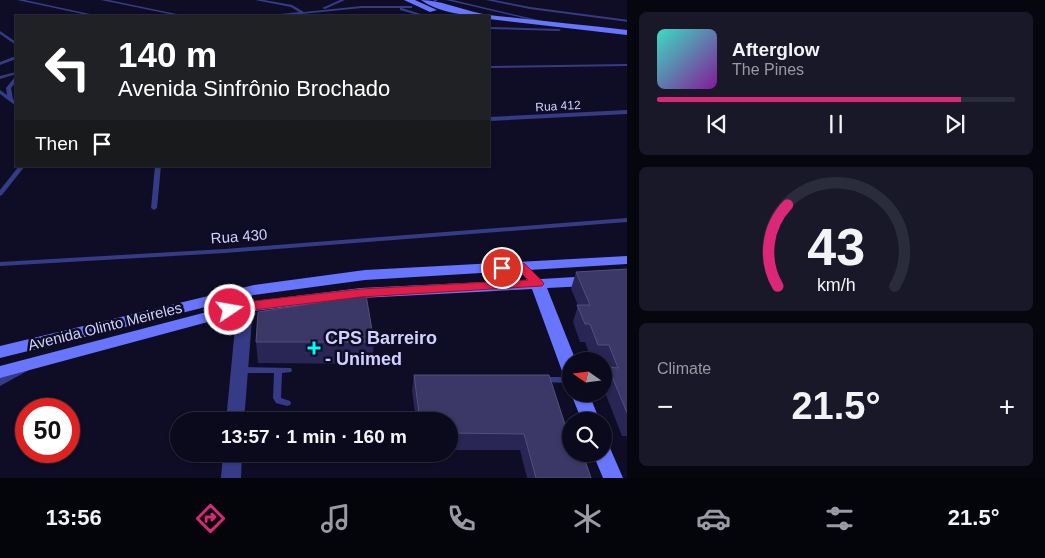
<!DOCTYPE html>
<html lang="en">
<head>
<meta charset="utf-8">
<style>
	:root { --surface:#0a0a1c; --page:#181829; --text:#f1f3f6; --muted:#999aa3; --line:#2a2b3b; --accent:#db2777 }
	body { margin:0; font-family:Helvetica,sans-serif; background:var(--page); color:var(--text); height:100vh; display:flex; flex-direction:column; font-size:19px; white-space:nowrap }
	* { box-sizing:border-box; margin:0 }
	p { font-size:16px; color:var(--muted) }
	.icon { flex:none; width:28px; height:28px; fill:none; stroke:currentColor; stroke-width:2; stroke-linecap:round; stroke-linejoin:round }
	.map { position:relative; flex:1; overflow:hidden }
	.details { display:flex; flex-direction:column; gap:12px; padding:12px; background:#06060f; width:418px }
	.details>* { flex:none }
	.top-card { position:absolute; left:15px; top:15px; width:475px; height:152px; border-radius:0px; box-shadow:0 1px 4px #0004,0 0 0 1px var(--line); background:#202124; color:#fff; overflow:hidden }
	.needle { width:32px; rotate:284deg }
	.fabs { position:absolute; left:562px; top:352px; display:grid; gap:10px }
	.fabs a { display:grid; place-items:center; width:50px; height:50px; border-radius:50%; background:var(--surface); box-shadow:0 1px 4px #0004,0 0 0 1px var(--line); font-size:25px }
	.speed { position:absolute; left:15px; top:398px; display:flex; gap:10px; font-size:25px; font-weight:700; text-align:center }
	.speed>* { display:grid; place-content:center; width:65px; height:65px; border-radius:50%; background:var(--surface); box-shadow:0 1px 4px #0004,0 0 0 1px var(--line); line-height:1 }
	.speed .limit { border:8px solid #d22; background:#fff; color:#111 }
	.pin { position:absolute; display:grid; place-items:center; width:42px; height:42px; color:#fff; margin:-21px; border:2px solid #fff; border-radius:50%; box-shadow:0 1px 5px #0007 }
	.me { position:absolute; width:55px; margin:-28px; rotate:78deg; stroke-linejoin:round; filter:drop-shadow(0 0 4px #0008) }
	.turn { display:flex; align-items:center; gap:18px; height:105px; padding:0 20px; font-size:22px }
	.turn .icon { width:65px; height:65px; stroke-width:2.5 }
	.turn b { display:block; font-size:35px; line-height:42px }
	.then { display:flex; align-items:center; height:48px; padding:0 20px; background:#0003; gap:10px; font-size:19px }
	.big { font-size:38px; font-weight:700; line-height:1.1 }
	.details .card { flex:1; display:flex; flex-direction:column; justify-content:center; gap:8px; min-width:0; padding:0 18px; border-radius:8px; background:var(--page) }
	.details .dial { align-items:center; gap:0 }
	.dial svg { height:130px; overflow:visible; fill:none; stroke:var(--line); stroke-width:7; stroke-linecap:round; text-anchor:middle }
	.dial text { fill:var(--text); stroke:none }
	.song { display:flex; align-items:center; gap:15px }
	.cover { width:60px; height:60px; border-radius:8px; background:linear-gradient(135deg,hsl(170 70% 55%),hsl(290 70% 35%)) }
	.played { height:5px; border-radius:2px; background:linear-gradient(90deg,var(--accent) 85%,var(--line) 85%) }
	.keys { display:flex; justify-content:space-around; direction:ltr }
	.heat { display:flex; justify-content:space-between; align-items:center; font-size:28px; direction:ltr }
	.trip { position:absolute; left:170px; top:412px; width:288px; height:50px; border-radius:25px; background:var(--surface); box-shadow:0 1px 4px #0004,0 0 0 1px var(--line); font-weight:700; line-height:50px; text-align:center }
	.dock { display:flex; height:80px; justify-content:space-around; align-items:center; background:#04040b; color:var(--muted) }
	.dock .icon { width:35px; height:35px }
	.dock .selected { color:var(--accent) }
	.dock b { font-size:22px; color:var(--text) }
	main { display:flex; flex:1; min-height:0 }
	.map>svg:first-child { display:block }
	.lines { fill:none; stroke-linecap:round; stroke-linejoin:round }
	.service { fill:#353b87; fill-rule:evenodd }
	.minor { fill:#353b87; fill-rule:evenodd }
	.tertiary { fill:#353b87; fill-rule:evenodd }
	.secondary { fill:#6875ff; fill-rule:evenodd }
	.wall { fill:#292554 }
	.building { fill:#3b3766; stroke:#52507e }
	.route { fill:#e11d48; stroke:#92132f }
	.poi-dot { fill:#00fcf9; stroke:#0e0d25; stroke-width:2 }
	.labels { text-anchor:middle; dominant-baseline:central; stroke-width:5; stroke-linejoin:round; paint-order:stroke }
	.far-street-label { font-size:12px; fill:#d1d1ff; stroke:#0e0d25 }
	.street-label { font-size:15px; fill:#d1d1ff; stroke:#0e0d25 }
	.near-poi-label { font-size:18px; font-weight:bold; fill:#d1d1ff; stroke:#0e0d25; text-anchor:start }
</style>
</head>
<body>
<main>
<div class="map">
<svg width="628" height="478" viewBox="0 0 628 478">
	<rect width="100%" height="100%" fill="#0e0d25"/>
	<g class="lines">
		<g class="service">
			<polygon points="17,0 25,0 99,16 92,16"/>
			<polygon points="101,0 109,0 186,16 179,16"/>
			<polygon points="255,0 264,0 292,5 304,12 362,6 412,6 412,8 402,8 427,16 421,16 400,10 400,8 362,8 281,16 269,16 271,15 299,12 291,7"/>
			<polygon points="340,0 345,0 325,9 322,8"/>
			<polygon points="434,0 438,0 435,2 433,1"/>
			<polygon points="446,0 453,0 551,23 549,24"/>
			<polygon points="486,0 494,0 530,7 628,20 628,22 530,9"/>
			<polygon points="489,27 559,29 561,30 559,31 489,29"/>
			<polygon points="0,31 16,42 16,45 0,34"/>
			<polygon points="16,56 16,59 0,65 0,62"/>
			<polygon points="628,64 628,66 489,68 489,66"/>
			<polygon points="16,72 16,74 0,79 0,76"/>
			<polygon points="14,78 16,78 16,82 11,88 13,99 16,102 16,106 0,94 0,90 7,95 6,88"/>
			<polygon points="628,110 628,114 489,121 489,117"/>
			<polygon points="19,166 25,166 2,195 0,196 0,190"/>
			<polygon points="155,166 161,166 157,208 154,210 151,208"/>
			<polygon points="628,218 628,222 225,253 0,266 0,262 225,249"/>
			<polygon points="241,367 291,368 292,370 291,372 282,373 281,398 290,401 291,403 290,405 287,406 276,403 273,398 274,373 241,373 238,372 237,370 238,368"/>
			<polygon points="542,377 571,377 571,383 539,382 538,380 539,378"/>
		</g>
		<g class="minor">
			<polygon points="245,302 250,303 253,307 244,421 226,421 237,307 240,303"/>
			<polygon points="223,454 242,454 241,478 221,478"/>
		</g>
		<polygon class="tertiary" points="23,360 29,362 31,366 29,370 0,386 0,372"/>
		<g class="secondary">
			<polygon points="404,0 415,0 437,10 430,12"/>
			<path d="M 421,0 C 441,0 468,12 489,15 C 535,20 581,25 628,30 L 628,35 L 489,19 L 489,16 C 467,16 439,13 421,0 Z"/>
			<polygon points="628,256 628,264 365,280 254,295 0,358 0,346 254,285 365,270"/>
			<polygon points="532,273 541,279 628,274 628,284 547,288 576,361 571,361 571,377 565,375 562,371 532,289 361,298 245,312 0,378 0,366 245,302 361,288 526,280 527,275"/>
			<polygon points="571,394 589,394 600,421 582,421"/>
			<polygon points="604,446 610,448 623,478 603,478 593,454 604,454"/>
		</g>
	</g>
	<g class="wall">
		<polygon points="628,269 628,439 626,436 622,436 604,390 604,379 606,371 604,364 604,361 592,361 585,342 580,342 573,322 578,305 571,289 576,272"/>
		<polygon points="256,342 374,342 372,364 258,363"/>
		<polygon points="414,375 571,454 591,478 527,478 520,450 449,450 449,421 416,421 412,391"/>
	</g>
	<g class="building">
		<polygon points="628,269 628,415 608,367 618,368 609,345 598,345 590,324 585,324 577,305 590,305 576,272"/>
		<polygon points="366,295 374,342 256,342 258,312"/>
		<polygon points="414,375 549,375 571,443 571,454 583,454 591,478 536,478 524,434 449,433 449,421 420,421"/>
	</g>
	<polygon class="route" points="521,263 525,264 542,281 544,284 542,286 361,297 245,311 230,315 224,310 226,307 245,302 361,289 528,280 518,270 502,271 496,268 502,264"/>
	<path class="poi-dot" d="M311.5 340.5h5v5h5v5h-5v5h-5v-5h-5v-5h5z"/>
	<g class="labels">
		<g class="far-street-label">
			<text transform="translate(558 106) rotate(-3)">Rua 412</text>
		</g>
		<g class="street-label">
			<text transform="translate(239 236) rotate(-4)">Rua 430</text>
			<text transform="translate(105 326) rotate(-14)">Avenida Olinto Meireles</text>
		</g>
		<g class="near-poi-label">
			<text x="325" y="338">CPS Barreiro<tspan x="325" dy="21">- Unimed</tspan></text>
		</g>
	</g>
</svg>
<div class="fabs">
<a><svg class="needle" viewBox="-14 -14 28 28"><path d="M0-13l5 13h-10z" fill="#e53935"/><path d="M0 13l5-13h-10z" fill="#999aa3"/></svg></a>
<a><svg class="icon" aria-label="search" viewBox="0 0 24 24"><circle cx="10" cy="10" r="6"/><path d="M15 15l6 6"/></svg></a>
</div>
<div class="speed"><div class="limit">50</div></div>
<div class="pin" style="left:502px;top:268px;background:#d93025"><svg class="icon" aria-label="arrive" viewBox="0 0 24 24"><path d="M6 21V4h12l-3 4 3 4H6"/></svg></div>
<svg class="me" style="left:230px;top:310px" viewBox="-20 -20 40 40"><circle r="17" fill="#e11d48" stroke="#fff" stroke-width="3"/><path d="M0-11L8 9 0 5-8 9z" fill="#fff"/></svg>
<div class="trip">13:57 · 1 min · 160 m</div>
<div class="top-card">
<div class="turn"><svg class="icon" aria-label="left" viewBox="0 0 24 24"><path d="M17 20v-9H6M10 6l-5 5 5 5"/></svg><div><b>140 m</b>Avenida Sinfrônio Brochado</div></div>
<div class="then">Then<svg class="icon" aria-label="arrive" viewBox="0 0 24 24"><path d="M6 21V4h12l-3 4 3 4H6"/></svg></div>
</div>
</div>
<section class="details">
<div class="card">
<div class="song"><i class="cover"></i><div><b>Afterglow</b><p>The Pines</p></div></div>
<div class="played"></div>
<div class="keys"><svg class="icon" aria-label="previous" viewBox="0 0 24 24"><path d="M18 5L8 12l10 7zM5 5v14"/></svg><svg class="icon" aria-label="pause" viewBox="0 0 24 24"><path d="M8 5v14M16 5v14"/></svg><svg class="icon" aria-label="next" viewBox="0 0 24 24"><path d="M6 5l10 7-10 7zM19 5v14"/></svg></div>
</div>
<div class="card dial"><svg viewBox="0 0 100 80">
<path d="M14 69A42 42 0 1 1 86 69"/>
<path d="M14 69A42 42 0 0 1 20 19" stroke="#db2777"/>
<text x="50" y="56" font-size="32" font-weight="700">43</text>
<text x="50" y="72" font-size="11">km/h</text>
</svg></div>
<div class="card"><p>Climate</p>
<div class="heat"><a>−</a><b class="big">21.5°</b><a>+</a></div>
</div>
</section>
</main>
<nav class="dock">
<b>13:56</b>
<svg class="icon selected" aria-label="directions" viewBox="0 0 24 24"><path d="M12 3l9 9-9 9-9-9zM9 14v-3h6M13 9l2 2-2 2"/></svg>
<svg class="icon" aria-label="music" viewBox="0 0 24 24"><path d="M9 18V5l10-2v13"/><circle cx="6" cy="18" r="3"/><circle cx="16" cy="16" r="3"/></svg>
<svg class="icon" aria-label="phone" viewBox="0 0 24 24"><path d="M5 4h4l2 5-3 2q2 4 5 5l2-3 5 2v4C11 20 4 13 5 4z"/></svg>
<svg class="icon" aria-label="climate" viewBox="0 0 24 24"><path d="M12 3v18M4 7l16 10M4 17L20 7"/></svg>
<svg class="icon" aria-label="car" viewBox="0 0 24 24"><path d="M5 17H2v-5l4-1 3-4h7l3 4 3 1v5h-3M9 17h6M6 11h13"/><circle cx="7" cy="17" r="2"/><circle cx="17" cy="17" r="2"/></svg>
<svg class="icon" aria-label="filters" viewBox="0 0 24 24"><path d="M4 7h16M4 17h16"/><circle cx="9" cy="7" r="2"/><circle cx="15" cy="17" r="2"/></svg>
<b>21.5°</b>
</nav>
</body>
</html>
